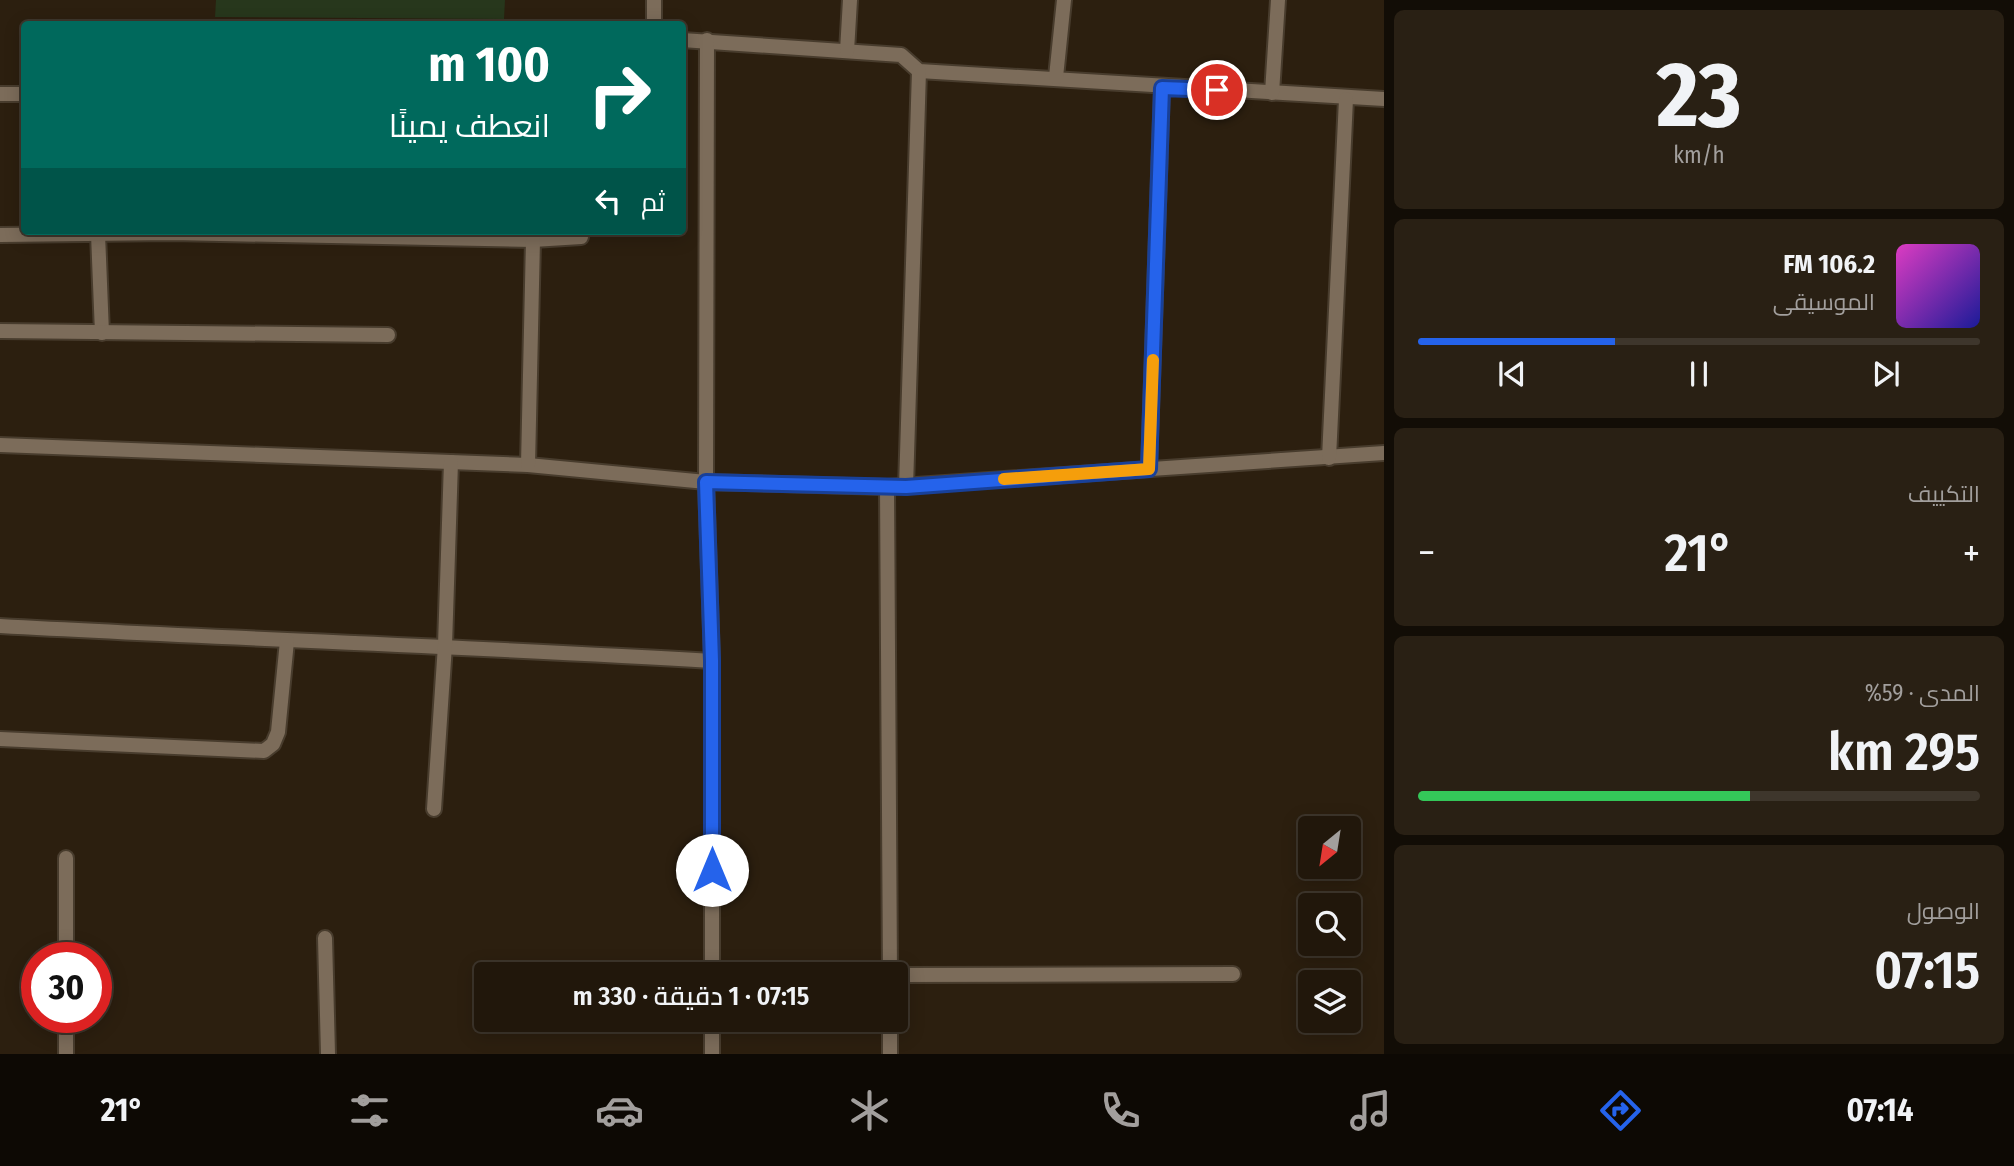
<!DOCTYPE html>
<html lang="ar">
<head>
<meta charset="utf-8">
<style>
	:root { --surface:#21170b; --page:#292014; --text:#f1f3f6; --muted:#a29f9d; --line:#3e362c; --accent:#2563eb }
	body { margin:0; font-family:"Fira Sans Condensed",Cairo,sans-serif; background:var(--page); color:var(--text); direction:rtl; height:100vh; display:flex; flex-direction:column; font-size:26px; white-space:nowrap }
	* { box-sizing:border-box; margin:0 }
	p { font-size:23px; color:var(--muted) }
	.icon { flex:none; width:38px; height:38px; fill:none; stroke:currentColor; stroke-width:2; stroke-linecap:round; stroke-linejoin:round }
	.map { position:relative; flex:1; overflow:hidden; direction:ltr }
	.details { display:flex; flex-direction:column; gap:10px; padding:10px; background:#120d06; width:630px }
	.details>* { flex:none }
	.hud { position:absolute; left:21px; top:21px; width:665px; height:214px; border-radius:7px; box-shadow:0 4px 18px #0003,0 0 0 2px var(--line); direction:rtl; background:#00695c; color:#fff; overflow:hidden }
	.needle { width:46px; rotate:210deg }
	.fabs { position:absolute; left:1298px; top:816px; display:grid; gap:14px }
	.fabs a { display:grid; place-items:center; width:63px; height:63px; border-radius:7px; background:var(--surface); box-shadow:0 4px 18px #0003,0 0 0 2px var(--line); font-size:35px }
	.speed { position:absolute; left:21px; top:942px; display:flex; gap:14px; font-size:35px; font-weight:700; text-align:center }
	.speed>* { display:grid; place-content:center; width:91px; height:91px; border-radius:50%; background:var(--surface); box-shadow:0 4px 18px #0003,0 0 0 2px var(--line); line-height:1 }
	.speed .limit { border:10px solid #d22; background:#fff; color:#111 }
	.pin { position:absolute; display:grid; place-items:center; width:60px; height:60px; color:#fff; margin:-30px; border:4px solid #fff; border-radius:50%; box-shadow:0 2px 7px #0007 }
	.me { position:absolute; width:77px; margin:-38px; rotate:0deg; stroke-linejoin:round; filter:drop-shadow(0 0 5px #0008) }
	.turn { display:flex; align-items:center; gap:24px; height:147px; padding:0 21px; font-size:32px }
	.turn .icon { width:91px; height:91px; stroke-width:2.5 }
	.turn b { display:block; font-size:49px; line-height:60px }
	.then { display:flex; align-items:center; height:66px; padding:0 21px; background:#0003; gap:14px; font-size:26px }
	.big { font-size:52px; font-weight:600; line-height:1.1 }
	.details .tile { flex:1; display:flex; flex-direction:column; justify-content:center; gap:10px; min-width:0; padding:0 24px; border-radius:10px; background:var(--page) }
	.details .dial { align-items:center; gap:0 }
	.dial b { font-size:91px; line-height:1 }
	.song { display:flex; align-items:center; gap:21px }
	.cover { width:84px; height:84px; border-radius:10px; background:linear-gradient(135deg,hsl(310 70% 55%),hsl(240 70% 35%)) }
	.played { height:7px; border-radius:4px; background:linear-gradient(90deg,var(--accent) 35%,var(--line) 35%) }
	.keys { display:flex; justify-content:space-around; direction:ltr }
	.heat { display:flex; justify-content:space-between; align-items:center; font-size:38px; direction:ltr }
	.charge { height:10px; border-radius:5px; background:linear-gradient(90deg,#34c759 59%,var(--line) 0) }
	.trip { position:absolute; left:474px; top:962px; width:434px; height:70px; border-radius:7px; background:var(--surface); box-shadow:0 4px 18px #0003,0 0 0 2px var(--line); font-weight:600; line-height:70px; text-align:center; direction:rtl }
	.dock { display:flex; height:112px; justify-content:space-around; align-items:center; background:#0d0904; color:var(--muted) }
	.dock .icon { width:49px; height:49px }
	.dock .active { color:var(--accent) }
	.dock b { font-size:32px; color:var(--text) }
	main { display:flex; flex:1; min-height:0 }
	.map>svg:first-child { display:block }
	.green { fill:#27371c }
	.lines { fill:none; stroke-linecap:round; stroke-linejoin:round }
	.street-casing { stroke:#483c2d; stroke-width:18 }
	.street { stroke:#7c6c5a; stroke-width:14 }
	.route-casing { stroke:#184099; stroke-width:18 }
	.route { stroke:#2563eb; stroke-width:12 }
	.slow { stroke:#f59e0b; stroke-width:12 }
</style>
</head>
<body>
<main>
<section class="details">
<div class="tile dial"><b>23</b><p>km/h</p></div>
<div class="tile">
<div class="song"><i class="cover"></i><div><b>106.2 FM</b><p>الموسيقى</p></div></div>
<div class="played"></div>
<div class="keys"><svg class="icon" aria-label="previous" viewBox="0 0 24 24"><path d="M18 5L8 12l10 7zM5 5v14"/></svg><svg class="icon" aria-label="pause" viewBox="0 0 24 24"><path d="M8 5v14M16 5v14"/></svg><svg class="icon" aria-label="next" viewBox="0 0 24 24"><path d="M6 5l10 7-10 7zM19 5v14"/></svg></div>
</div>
<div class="tile"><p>التكييف</p>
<div class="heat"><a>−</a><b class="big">21°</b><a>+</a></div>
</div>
<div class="tile"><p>المدى · 59%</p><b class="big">295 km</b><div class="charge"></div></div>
<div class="tile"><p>الوصول</p><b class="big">07:15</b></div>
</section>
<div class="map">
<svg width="1384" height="1054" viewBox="0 0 1384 1054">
	<rect width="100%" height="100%" fill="#2c1f0f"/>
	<polygon class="green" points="216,0 505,0 504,19 215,17"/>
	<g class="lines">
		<defs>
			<g id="street">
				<polyline points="654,24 654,0"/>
				<polyline points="682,40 901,55 919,71 1384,99"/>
				<polyline points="707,40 706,482 712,661 712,975"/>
				<polyline points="847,51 850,0"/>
				<polyline points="1056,77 1064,0"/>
				<polyline points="1272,93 1278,0"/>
				<polyline points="0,94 24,94"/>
				<polyline points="98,234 102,333"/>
				<polyline points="0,235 172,233 533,240 581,237"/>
				<polyline points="0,331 388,335"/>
				<polyline points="0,445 528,465 706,482 887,487 1384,453"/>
				<polyline points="1329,458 1346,99"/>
				<polyline points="528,465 533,240"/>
				<polyline points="1149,469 1162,88"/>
				<polyline points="887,487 890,975"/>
				<polyline points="906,487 919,71"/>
				<path d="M 0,626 C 238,639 475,647 712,661"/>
				<polyline points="0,739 264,751 273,744 278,732 287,641"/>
				<polyline points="434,809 445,645 451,462"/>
				<polyline points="325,938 328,1054"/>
				<polyline points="66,957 66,858"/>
				<polyline points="896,975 1233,974"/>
				<polyline points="712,1020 712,1054"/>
				<polyline points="890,1020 890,1054"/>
				<polyline points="66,1054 66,1017"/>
			</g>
		</defs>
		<use href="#street" class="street-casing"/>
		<use href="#street" class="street"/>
	</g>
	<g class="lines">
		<defs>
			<polyline id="route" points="712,870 712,661 706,482 906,487 1149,469 1162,88 1217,90"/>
		</defs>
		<use href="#route" class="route-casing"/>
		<use href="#route" class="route"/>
		<polyline class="slow" points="1004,479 1149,469 1153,360"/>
	</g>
</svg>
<div class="fabs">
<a><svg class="needle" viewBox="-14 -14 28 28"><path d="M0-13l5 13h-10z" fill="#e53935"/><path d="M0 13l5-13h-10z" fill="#a29f9d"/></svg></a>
<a><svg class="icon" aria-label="search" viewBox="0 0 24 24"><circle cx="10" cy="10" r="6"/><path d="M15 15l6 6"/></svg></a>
<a><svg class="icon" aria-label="layers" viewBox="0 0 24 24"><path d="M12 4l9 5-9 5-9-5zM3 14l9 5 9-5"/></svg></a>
</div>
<div class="speed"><div class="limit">30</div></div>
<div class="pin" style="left:1217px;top:90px;background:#d93025"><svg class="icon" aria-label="arrive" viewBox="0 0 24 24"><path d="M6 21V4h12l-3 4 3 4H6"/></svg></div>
<svg class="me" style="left:712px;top:870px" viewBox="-20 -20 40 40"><circle r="19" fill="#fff"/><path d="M0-13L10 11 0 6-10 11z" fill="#2563eb"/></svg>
<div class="trip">07:15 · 1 دقيقة · 330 m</div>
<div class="hud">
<div class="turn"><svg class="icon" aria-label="right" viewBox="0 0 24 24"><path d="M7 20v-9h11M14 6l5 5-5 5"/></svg><div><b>100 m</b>انعطف يمينًا</div></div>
<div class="then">ثم<svg class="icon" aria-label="left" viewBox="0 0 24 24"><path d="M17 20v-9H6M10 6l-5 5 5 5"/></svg></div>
</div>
</div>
</main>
<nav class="dock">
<b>07:14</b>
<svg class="icon active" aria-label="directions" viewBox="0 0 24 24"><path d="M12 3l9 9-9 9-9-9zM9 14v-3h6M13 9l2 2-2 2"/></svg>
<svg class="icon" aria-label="music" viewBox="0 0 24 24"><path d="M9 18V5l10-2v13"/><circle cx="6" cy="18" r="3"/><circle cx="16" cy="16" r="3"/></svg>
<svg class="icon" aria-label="phone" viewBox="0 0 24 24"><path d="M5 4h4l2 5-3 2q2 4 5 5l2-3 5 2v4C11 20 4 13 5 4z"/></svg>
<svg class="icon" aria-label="climate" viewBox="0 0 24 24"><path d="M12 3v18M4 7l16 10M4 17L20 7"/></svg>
<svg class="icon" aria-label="car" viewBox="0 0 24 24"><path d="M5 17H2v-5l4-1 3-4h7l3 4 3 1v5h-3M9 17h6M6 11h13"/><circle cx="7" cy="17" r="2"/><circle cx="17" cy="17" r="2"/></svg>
<svg class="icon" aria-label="filters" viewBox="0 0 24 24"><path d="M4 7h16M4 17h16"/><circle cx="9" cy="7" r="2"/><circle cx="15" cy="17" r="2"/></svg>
<b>21°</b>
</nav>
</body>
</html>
